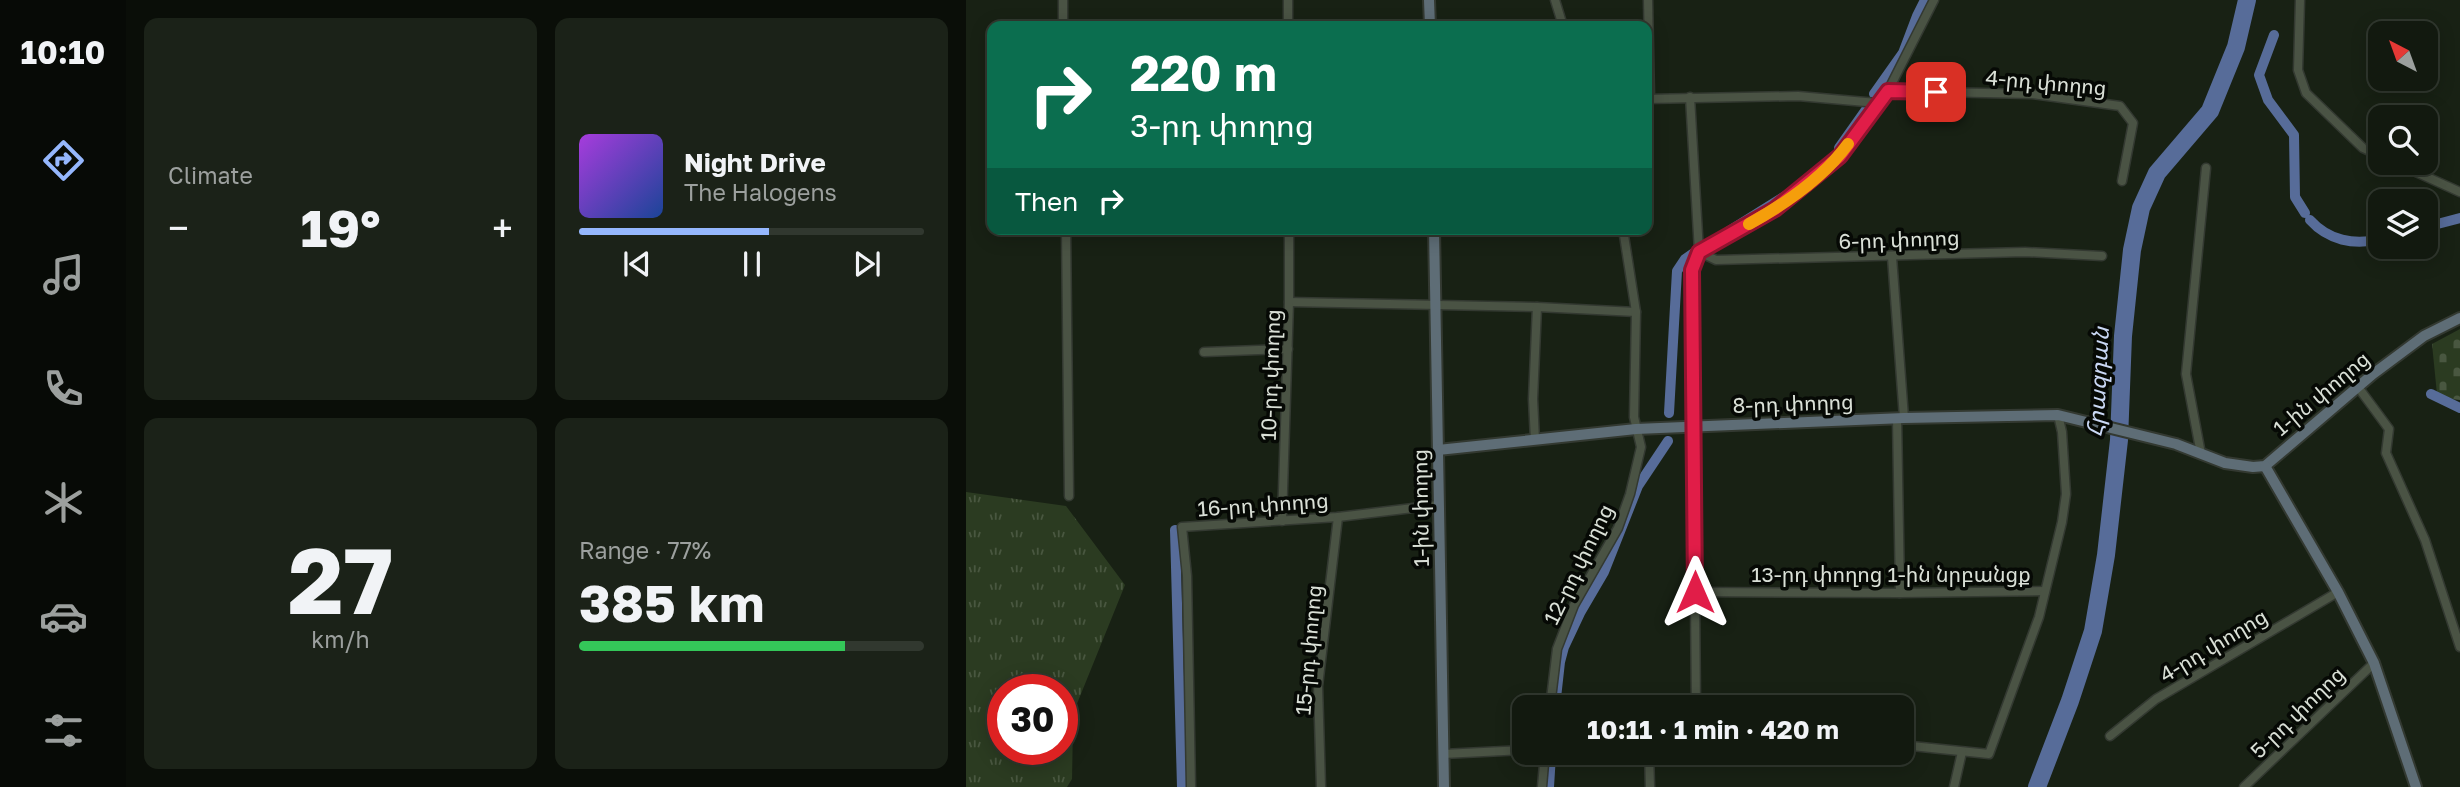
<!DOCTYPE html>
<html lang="en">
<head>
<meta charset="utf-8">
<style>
	:root { --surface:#12190f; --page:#1b2218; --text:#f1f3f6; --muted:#9ca09e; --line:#31382f; --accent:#95b7fd }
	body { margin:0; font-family:"Golos Text","Noto Sans Armenian",sans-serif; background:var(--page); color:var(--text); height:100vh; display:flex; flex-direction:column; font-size:26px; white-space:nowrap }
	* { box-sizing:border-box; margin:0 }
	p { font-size:23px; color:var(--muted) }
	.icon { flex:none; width:38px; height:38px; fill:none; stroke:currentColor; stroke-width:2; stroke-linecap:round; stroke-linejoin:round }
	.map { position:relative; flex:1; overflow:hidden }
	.details { display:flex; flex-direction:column; gap:18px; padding:18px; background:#0a0e08; width:840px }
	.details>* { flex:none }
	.guide { position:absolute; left:21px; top:21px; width:665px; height:214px; border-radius:14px; box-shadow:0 4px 18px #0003,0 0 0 2px var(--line); background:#0b6e4f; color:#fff; overflow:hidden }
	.needle { width:46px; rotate:319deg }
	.buttons { position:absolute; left:1402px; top:21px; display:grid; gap:14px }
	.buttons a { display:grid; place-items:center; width:70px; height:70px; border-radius:14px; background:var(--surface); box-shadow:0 4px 18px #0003,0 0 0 2px var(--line); font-size:35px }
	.speed { position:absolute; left:21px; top:674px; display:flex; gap:14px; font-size:35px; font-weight:700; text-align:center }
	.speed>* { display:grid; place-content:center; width:91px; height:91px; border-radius:50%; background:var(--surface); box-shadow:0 4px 18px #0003,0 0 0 2px var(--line); line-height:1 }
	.speed .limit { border:10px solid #d22; background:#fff; color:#111 }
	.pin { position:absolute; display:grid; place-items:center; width:60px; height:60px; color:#fff; margin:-30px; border-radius:14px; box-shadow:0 4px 10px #0006 }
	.me { position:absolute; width:77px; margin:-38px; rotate:0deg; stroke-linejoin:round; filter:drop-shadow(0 0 5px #0008) }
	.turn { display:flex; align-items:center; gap:24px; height:147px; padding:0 28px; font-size:32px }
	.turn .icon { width:91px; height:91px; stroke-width:2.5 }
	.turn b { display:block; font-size:49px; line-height:60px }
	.then { display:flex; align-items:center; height:66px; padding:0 28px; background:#0003; gap:14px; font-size:26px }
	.big { font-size:52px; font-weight:700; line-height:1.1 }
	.details .tile { flex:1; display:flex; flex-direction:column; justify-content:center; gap:10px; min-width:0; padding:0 24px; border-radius:14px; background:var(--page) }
	.details .dial { align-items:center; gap:0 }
	.dial b { font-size:91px; line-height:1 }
	.song { display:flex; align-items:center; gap:21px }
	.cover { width:84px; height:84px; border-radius:10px; background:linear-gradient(135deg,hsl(280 70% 55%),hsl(220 70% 35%)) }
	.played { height:7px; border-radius:4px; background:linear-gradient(90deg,var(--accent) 55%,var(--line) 55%) }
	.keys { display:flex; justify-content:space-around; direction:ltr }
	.heat { display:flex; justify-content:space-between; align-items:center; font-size:38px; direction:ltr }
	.charge { height:10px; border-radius:5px; background:linear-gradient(90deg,#34c759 77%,var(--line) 0) }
	.details .tiles { flex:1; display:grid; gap:18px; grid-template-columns:repeat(2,1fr) }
	.trip { position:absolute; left:546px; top:695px; width:402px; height:70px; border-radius:14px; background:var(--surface); box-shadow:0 4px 18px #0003,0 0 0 2px var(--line); font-weight:700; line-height:70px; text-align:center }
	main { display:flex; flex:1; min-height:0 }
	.tabs { display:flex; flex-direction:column; width:126px; justify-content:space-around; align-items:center; background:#070a06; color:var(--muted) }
	.tabs .icon { width:49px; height:49px }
	.tabs .on { color:var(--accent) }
	.tabs b { font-size:32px; color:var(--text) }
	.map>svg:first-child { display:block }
	.grass { fill:url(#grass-tufts); fill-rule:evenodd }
	.cemetery { fill:url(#cemetery-stones) }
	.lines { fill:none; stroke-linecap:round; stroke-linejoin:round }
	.canal { stroke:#576c99; stroke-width:10 }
	.river { stroke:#576c99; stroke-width:18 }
	.minor-casing { stroke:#333931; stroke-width:11 }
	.secondary-casing { stroke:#333931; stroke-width:14 }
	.minor { stroke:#4a5344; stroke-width:8 }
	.secondary { stroke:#5e6d76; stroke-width:10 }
	.route-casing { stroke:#92132f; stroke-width:18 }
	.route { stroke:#e11d48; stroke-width:12 }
	.slow { stroke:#f59e0b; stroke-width:12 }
	.labels { text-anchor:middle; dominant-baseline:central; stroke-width:7; stroke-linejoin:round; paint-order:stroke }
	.street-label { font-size:21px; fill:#dae0d7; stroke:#060905 }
	.water-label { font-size:23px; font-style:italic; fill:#cad8f5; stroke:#060905 }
</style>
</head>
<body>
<main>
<nav class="tabs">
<b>10:10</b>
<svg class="icon on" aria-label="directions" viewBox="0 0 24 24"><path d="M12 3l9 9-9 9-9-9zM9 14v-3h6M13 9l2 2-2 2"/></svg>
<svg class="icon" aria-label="music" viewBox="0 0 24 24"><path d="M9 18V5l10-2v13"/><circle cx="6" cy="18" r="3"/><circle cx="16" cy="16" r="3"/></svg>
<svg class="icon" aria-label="phone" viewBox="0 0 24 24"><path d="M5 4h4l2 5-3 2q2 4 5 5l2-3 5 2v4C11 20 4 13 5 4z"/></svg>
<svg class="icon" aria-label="climate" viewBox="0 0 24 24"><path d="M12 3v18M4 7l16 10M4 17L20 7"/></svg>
<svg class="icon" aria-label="car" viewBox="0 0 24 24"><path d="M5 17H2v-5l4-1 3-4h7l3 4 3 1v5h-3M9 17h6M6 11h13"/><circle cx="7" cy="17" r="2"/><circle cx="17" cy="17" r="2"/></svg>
<svg class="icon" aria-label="filters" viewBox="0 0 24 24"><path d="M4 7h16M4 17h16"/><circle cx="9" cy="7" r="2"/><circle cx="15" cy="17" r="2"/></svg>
</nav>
<section class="details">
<div class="tiles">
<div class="tile"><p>Climate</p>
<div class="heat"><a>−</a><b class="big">19°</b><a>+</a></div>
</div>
<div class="tile">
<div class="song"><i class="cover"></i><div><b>Night Drive</b><p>The Halogens</p></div></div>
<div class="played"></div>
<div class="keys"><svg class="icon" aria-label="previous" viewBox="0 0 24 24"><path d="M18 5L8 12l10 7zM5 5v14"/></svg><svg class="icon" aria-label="pause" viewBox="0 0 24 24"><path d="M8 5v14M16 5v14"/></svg><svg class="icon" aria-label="next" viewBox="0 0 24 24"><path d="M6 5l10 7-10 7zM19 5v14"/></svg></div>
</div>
<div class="tile dial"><b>27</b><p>km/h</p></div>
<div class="tile"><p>Range · 77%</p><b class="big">385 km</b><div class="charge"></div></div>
</div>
</section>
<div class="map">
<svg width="1494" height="787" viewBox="0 0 1494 787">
	<defs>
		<pattern id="grass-tufts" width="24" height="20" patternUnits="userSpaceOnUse" patternTransform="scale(1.75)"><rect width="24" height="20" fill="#2b3b21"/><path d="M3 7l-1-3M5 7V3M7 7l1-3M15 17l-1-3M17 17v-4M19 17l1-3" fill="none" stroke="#495740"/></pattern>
		<pattern id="cemetery-stones" width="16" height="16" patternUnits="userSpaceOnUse" patternTransform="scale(1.75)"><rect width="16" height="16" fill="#2b3b21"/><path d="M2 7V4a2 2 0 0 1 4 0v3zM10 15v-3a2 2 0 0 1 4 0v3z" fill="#495740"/></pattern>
	</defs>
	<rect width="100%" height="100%" fill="#182114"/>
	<path class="grass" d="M 0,492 L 100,506 L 159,585 L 104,721 L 107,725 L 106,779 L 101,787 L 0,787 ZM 37,690 L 96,690 L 96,749 L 37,749 Z"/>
	<polygon class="cemetery" points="1494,329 1494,400 1477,398 1471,394 1466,344"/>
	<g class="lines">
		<g class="canal">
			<polyline points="1308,35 1293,75 1302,100 1328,135 1329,197 1339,213"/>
			<polyline points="908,94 937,53 951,16 959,0"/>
			<polyline points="873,148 902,107"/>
			<path d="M 1344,220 C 1362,240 1388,246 1414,239"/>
			<polyline points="1460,227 1494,218"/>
			<polyline points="763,231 824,193"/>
			<polyline points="1465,394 1494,408"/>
			<polyline points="703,413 711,271 719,259 729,252"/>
			<polyline points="209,530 216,787"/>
			<polyline points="589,707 594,662 598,647 614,613 638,572 672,486 702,441"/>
			<polyline points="583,787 585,755"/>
		</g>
		<polyline class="river" points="1071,787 1104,701 1127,631 1140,555 1153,440 1157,336 1166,250 1175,208 1191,173 1244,111 1270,47 1281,0"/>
		<defs>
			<g id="minor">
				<polyline points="97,0 97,26"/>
				<polyline points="322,0 322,26"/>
				<polyline points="589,0 597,26"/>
				<polyline points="682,0 684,99"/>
				<polyline points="1334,0 1332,70 1340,93 1397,148 1414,156"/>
				<polyline points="922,91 1066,94 1154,106 1167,123 1156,181"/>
				<polyline points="724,97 733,252 726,270 730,707"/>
				<polyline points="681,99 832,96 911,103"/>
				<polyline points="1430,163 1494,192"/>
				<polyline points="100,229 103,496"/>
				<polyline points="733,252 750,260 1059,252 1136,256"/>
				<polyline points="733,252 809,209 874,156 922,91 968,0"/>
				<polyline points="926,257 938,418"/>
				<polyline points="323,302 571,307 670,312"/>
				<polyline points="238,352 322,349"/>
				<polyline points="1392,387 1423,429 1420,453 1459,540 1494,647"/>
				<polyline points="931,418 934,593"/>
				<polyline points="569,440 567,399 571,307"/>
				<polyline points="1235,454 1220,374 1240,168"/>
				<polyline points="316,521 323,302 323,229"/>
				<polyline points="729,592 934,593 1079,591"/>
				<polyline points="584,707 591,649 608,605 652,528 664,494 675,447 668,417 670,312 657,229"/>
				<polyline points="1144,736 1190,699 1372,592"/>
				<polyline points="936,745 1023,754 1073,617 1096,522 1100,494 1096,432 1092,415"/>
				<polyline points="683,752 684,787"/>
				<polyline points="477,754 558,750"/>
				<polyline points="225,787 221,576 216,527 372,517 472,505"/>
				<polyline points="355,787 352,686 372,517"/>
				<polyline points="576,787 579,752"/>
				<polyline points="988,787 996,752"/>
				<polyline points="1278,787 1408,663"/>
			</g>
			<g id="secondary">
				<polyline points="463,0 464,26"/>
				<polyline points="468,229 478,787"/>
				<polyline points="472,450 670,429 938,418 1092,415 1210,444 1259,463 1287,467 1299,466 1407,374 1458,336 1494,318"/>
				<polyline points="1299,466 1372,592 1408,663 1450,787"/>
			</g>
		</defs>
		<use href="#minor" class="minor-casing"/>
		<use href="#secondary" class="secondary-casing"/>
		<use href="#minor" class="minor"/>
		<use href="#secondary" class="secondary"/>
	</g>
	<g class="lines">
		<defs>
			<polyline id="route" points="729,592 726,270 733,252 809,209 874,156 922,91 970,92"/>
		</defs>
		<use href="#route" class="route-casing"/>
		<use href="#route" class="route"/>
		<path class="slow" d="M 783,224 C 819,204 858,177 882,144"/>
	</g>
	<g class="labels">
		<g class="street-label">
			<text transform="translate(1080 82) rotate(5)">4-րդ փողոց</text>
			<text transform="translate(933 239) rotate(-2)">6-րդ փողոց</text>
			<text transform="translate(304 375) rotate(-88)">10-րդ փողոց</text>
			<text transform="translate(1355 393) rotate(-40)">1-ին փողոց</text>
			<text transform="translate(827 403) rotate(-2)">8-րդ փողոց</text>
			<text transform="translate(297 504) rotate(-4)">16-րդ փողոց</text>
			<text transform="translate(454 508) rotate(-91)">1-ին փողոց</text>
			<text transform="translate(612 564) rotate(-64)">12-րդ փողոց</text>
			<text x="925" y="574">13-րդ փողոց 1-ին նրբանցք</text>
			<text transform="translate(1247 645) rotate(-31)">4-րդ փողոց</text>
			<text transform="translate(342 650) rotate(-85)">15-րդ փողոց</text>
			<text transform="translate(1331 712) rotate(-44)">5-րդ փողոց</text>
		</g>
		<g class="water-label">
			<text transform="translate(1131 382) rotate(-87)">Հրազդան</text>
		</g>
	</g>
</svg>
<div class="buttons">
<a><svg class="needle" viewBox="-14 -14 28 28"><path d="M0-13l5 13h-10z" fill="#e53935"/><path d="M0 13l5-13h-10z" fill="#9ca09e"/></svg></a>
<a><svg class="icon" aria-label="search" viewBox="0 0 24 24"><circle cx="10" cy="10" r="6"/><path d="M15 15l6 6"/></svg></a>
<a><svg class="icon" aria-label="layers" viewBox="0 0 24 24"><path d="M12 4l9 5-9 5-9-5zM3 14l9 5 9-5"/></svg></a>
</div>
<div class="speed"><div class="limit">30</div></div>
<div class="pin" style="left:970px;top:92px;background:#d93025"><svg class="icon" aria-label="arrive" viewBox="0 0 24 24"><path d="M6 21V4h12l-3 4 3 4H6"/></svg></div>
<svg class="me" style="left:729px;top:592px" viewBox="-20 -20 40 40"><path d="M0-17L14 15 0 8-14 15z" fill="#e11d48" stroke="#fff" stroke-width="4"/></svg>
<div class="trip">10:11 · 1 min · 420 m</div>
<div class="guide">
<div class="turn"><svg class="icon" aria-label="right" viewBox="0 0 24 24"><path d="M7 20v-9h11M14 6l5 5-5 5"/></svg><div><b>220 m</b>3-րդ փողոց</div></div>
<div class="then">Then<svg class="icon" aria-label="right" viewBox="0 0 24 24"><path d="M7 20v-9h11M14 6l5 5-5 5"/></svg></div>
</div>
</div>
</main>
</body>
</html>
